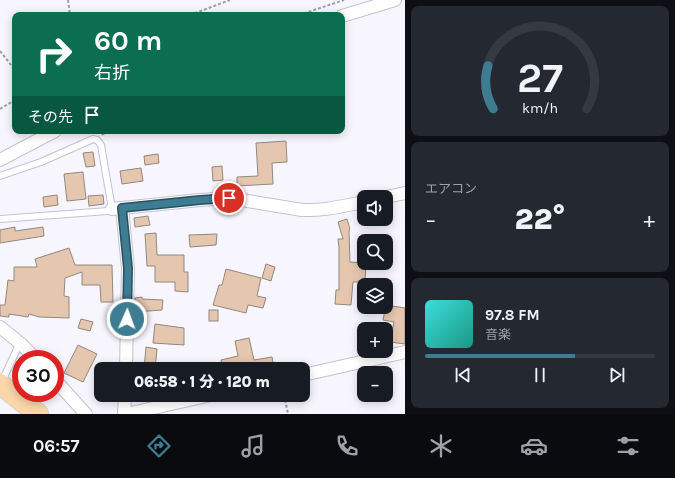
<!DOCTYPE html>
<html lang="ja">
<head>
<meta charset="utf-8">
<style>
	:root { --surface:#171b24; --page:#242831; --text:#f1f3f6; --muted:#9ea1a6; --line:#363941; --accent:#3e7c92 }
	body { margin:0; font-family:Karla,"Noto Sans JP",sans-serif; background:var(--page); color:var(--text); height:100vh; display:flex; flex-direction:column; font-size:15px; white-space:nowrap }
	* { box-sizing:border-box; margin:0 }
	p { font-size:13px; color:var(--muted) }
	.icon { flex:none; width:22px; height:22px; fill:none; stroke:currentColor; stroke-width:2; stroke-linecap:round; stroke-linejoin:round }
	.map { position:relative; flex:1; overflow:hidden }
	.panel { display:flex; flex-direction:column; gap:6px; padding:6px; background:#0d0f14; width:270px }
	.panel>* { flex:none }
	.guide { position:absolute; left:12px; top:12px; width:333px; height:122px; border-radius:8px; box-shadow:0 2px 10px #0003; background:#0b6e4f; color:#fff; overflow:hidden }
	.tools { position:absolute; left:357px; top:190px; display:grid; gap:8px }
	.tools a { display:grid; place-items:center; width:36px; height:36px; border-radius:8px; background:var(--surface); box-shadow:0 2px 10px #0003; font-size:20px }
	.speed { position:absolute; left:12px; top:350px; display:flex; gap:8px; font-size:20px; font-weight:700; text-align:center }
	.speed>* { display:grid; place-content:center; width:52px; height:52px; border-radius:50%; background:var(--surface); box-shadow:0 2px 10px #0003; line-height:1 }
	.speed .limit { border:6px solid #d22; background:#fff; color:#111 }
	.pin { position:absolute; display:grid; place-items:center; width:34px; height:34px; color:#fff; margin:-17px; border:2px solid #fff; border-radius:50%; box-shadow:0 1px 4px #0007 }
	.me { position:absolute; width:44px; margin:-22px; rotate:2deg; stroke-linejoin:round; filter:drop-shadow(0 0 3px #0008) }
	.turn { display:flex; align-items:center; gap:14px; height:84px; padding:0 16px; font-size:18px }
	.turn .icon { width:52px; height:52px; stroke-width:2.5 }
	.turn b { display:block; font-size:28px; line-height:34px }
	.then { display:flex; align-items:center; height:38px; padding:0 16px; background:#0003; gap:8px; font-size:15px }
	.big { font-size:30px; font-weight:800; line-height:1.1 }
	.panel .tile { flex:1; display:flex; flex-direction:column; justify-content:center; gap:6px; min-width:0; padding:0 14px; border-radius:8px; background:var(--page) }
	.panel .dial { align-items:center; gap:0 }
	.dial svg { height:104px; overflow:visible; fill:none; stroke:var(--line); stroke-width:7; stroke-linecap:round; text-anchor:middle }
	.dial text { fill:var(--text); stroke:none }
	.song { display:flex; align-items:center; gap:12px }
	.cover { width:48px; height:48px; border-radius:6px; background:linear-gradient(135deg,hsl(180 70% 55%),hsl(170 70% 35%)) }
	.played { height:4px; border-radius:2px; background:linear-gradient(90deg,var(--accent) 65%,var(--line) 65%) }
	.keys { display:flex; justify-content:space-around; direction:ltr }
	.heat { display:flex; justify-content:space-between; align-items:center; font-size:22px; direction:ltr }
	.trip { position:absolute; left:94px; top:362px; width:216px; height:40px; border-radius:8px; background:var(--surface); box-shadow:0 2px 10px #0003; font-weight:800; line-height:40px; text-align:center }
	.tab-bar { display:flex; height:64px; justify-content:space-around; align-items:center; background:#090b0e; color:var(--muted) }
	.tab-bar .icon { width:28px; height:28px }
	.tab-bar .selected { color:var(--accent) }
	.tab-bar b { font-size:18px; color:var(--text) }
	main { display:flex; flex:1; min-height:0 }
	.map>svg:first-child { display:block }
	.building { fill:#e5c7af; stroke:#93887f }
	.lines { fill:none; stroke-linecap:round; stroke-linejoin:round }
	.lane-casing { stroke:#c5c3d0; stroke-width:8 }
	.street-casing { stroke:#c5c3d0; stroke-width:14 }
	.primary-casing { stroke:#d5d4d5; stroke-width:22 }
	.path { stroke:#a09fa6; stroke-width:2; stroke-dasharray:3 2; stroke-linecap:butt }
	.lane { stroke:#fff; stroke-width:6 }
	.street { stroke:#fff; stroke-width:12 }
	.primary { stroke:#fad6aa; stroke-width:20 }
	.route-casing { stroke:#28515f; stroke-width:10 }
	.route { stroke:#3e7c92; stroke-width:7 }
</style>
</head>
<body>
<main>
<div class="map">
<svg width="405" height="414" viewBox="0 0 405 414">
	<rect width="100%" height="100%" fill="#f7f5fe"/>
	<g class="building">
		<polygon points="286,141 287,162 272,163 273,184 237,186 237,177 258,176 256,143"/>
		<polygon points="93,152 95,166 86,167 83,153"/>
		<polygon points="158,154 159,163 145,165 144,156"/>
		<polygon points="222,166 223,180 213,181 212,167"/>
		<polygon points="141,168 143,181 122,184 120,171"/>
		<polygon points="83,172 86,199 67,201 64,174"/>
		<polygon points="57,195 58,205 44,207 43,197"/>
		<polygon points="103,195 104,204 89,206 88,196"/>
		<polygon points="148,216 150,225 135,227 134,218"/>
		<polygon points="347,219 350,229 349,230 350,262 366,263 365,282 353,282 351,305 335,304 336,290 339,290 339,248 338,239 343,239 338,222"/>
		<polygon points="15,227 15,231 43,227 44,236 0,243 0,230"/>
		<polygon points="156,233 157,255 184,255 184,272 188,272 188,292 175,291 175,282 155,282 155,266 147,266 145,234"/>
		<polygon points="217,234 216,245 190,247 189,235"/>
		<polygon points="69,248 75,265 112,265 113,302 101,302 100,285 82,285 82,272 65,278 64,296 69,297 69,318 39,317 29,314 28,317 9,314 9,317 0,316 0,305 5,305 8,280 14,281 14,267 37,267 35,259"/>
		<polygon points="266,264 275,267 271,281 262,278"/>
		<polygon points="226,269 261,278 257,296 266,298 263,308 248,305 246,313 213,305 219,285 222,285"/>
		<polygon points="142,297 142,299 163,300 162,310 135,312 135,298"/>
		<polygon points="386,305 405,308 405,344 390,342 394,322 383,320"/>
		<rect x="209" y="310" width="9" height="11"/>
		<polygon points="81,319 93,322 90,331 78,328"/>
		<polygon points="155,324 184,328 184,345 153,343"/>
		<polygon points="249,338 254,360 272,357 274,369 223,369 221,360 238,356 235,341"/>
		<polygon points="78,345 97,354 83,382 64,373"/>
		<polygon points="146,347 157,349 155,369 144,369"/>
	</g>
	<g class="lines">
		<defs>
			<g id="lane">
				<polyline points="0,176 41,162 93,139 97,140 101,145 112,209 108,211 0,219"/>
				<polyline points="5,375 17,349 21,344"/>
			</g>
			<g id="street">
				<polyline points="342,16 395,0"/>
				<polyline points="0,160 55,131"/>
				<polyline points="386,197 405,193"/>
				<polyline points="122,208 128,268 126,369"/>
				<path d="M 112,209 L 200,200 L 229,198 L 302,210 C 323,211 343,206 364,202"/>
				<polyline points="0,327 21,344 36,359"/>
				<polyline points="303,375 405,352"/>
				<polyline points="55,380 86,414"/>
				<polyline points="124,412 131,413 211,395"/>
				<polyline points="124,414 125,395"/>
			</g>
			<polyline id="primary" points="0,384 38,414"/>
		</defs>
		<use href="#lane" class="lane-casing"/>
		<use href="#street" class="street-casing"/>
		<use href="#primary" class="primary-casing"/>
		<g class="path">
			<polyline points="68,0 70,15"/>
			<polyline points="190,15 230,0"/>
			<polyline points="299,15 344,0"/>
			<polyline points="0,51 15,70"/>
			<polyline points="0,109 15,100"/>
			<polyline points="102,135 107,131"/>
			<polyline points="284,395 288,414"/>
		</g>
		<use href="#lane" class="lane"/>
		<use href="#street" class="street"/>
		<use href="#primary" class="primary"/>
	</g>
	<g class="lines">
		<defs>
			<polyline id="route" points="127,319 128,268 122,208 200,200 229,198"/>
		</defs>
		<use href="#route" class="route-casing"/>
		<use href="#route" class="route"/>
	</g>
</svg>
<div class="tools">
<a><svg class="icon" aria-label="sound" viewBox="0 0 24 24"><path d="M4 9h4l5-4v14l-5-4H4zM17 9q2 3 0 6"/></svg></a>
<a><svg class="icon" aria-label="search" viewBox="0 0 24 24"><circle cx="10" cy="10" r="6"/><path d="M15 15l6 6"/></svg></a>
<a><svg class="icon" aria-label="layers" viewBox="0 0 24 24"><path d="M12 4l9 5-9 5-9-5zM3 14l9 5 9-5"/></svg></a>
<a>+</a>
<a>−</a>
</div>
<div class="speed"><div class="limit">30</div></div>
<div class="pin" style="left:229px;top:198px;background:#d93025"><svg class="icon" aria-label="arrive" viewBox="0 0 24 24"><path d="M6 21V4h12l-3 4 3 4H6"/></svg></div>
<svg class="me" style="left:127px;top:319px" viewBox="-20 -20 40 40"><circle r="17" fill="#3e7c92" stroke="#fff" stroke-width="3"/><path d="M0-11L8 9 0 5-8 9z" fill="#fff"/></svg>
<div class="trip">06:58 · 1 分 · 120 m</div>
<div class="guide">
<div class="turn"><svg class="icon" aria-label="right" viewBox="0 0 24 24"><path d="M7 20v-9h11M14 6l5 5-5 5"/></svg><div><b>60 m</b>右折</div></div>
<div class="then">その先<svg class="icon" aria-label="arrive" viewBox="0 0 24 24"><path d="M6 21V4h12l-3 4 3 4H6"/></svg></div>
</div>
</div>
<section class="panel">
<div class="tile dial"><svg viewBox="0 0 100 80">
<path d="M14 69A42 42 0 1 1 86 69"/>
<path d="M14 69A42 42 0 0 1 10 36" stroke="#3e7c92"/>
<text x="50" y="56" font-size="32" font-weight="700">27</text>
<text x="50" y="72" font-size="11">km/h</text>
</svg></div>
<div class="tile"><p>エアコン</p>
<div class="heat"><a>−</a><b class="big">22°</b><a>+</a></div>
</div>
<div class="tile">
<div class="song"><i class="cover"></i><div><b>97.8 FM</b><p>音楽</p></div></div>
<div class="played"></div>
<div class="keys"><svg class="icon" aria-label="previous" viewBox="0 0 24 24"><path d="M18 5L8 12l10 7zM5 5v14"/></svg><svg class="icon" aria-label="pause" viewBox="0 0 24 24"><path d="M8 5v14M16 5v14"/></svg><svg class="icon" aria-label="next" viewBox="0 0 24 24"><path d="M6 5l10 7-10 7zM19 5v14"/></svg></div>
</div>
</section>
</main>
<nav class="tab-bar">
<b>06:57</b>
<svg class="icon selected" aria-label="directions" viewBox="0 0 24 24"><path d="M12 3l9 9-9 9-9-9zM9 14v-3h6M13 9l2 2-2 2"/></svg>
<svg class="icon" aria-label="music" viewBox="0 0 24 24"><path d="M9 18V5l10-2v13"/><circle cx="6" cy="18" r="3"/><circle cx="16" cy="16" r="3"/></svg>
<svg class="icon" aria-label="phone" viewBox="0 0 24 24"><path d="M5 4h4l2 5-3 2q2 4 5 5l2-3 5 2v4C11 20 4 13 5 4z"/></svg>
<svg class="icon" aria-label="climate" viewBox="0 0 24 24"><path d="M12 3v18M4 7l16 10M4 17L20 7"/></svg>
<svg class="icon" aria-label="car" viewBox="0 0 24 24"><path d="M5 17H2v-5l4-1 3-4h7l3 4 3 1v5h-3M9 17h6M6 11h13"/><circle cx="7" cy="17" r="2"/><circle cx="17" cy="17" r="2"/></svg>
<svg class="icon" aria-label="filters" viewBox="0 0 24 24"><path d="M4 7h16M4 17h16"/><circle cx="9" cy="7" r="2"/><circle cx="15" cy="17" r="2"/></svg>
</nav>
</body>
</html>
